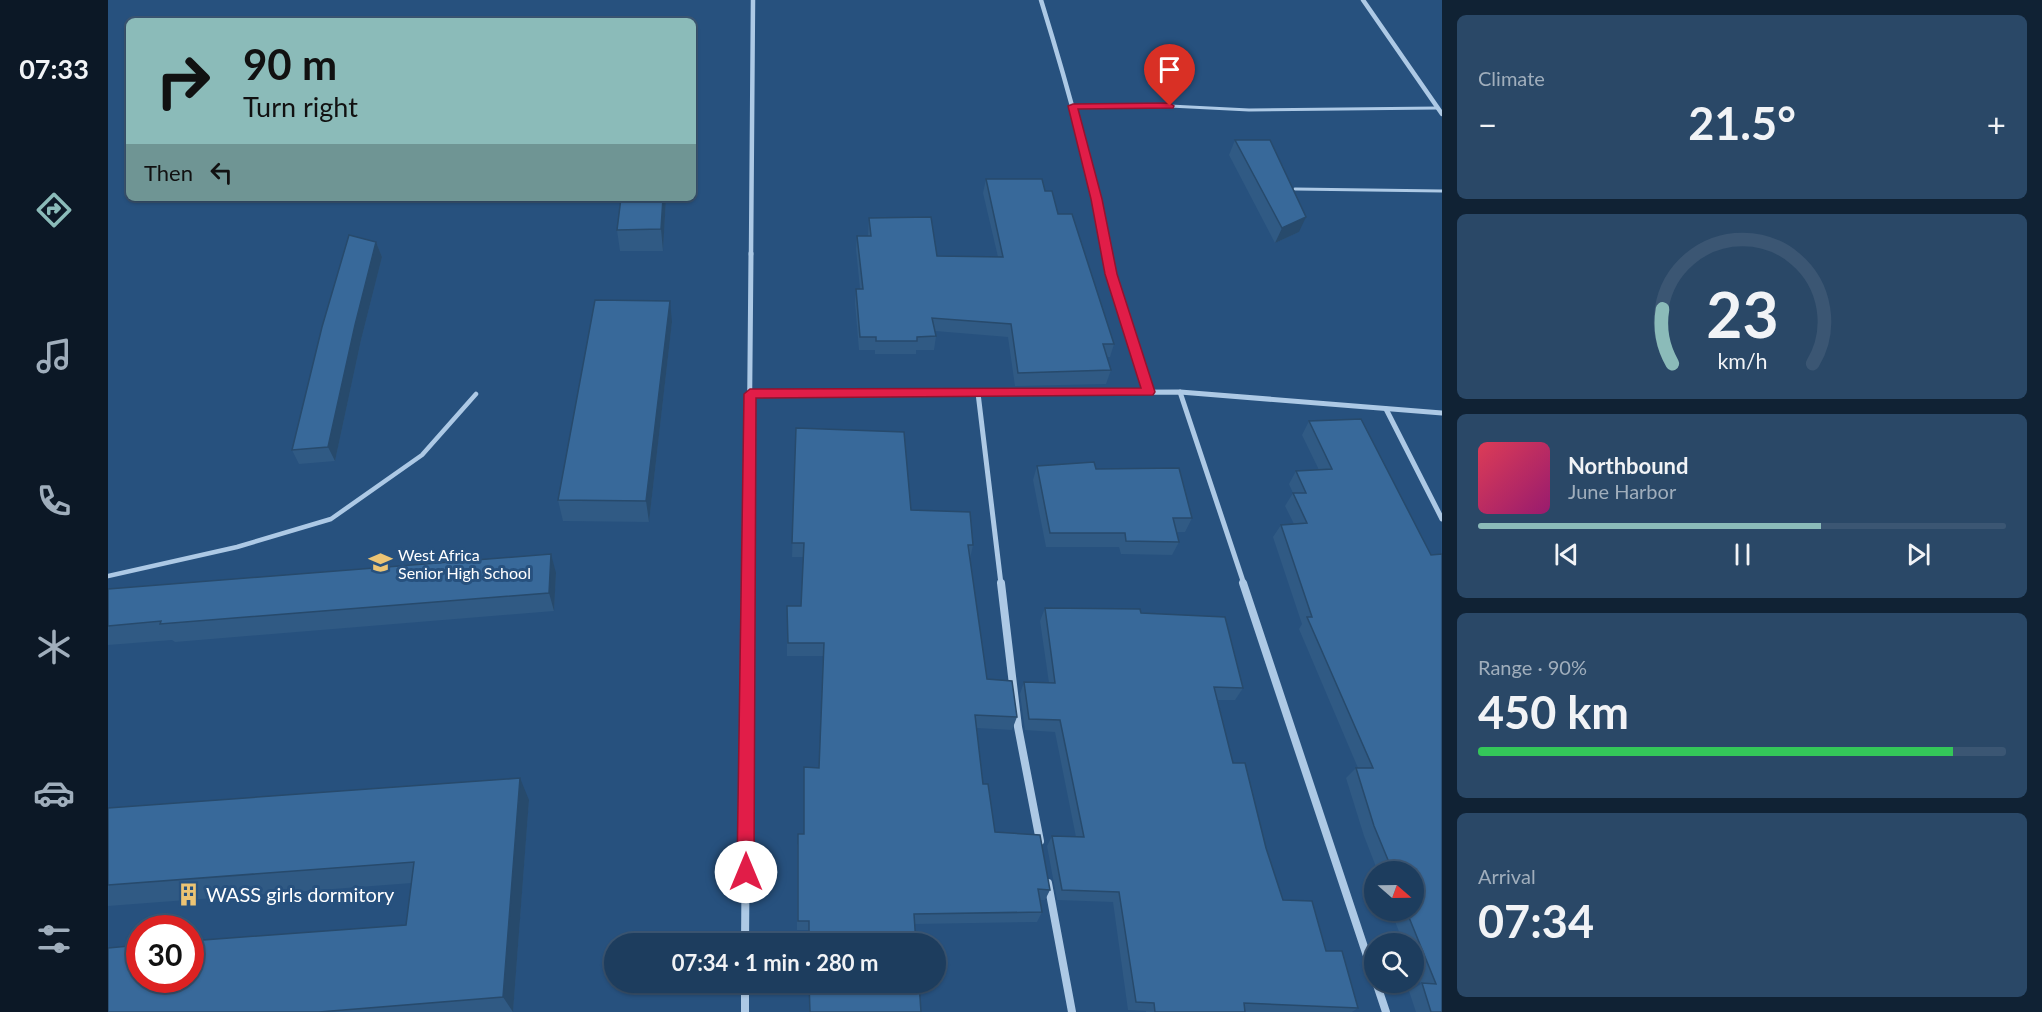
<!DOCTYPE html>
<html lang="en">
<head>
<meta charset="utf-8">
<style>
	:root { --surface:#1d3d5e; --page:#2a4867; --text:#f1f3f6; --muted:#a0aebc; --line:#3b5673; --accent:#8bbbb9 }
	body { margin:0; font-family:Lato,sans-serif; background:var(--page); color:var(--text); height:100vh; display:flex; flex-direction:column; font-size:22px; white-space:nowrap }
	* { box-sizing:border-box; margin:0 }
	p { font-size:20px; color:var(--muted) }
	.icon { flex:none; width:33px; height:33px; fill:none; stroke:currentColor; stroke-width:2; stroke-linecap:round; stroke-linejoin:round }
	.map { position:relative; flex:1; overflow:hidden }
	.side { display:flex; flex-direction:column; gap:15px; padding:15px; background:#102234; width:600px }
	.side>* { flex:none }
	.banner { position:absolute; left:18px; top:18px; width:570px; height:183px; border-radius:9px; box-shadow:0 2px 4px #0004,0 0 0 2px var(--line); background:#8bbbb9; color:#111; overflow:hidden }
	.needle { width:39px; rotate:110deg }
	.buttons { position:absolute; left:1256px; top:861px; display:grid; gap:12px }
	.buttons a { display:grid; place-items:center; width:60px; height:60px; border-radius:50%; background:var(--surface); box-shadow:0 2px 4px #0004,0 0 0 2px var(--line); font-size:30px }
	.speed { position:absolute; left:18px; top:915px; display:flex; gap:12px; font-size:30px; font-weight:700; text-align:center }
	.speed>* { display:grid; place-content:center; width:78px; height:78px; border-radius:50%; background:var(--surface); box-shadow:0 2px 4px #0004,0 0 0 2px var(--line); line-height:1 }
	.speed .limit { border:9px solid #d22; background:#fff; color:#111 }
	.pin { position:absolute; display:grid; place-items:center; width:51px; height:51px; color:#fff; margin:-62px -26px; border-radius:50% 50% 50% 0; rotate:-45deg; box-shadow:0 0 6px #0007 }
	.pin .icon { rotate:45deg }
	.me { position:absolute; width:66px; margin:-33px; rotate:0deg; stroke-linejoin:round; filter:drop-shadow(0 0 4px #0008) }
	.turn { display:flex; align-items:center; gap:21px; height:126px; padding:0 18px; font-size:27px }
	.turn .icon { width:78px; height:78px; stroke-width:2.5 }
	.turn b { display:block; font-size:42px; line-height:51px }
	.then { display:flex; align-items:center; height:57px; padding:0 18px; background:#0003; gap:12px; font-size:22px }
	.big { font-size:45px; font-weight:700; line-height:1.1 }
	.side .card { flex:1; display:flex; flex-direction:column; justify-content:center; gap:9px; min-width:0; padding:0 21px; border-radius:9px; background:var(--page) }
	.side .dial { align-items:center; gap:0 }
	.dial svg { height:156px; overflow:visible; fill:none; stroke:var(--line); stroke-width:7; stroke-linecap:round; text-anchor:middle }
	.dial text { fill:var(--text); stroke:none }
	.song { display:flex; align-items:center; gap:18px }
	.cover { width:72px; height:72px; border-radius:9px; background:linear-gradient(135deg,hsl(350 70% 55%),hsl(320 70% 35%)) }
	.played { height:6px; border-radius:3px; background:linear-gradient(90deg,var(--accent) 65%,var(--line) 65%) }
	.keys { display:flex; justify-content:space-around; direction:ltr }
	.heat { display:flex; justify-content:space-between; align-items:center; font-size:33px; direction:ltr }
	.charge { height:9px; border-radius:4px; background:linear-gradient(90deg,#34c759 90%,var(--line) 0) }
	.trip { position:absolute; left:496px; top:933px; width:342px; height:60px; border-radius:30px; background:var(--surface); box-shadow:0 2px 4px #0004,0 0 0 2px var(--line); font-weight:700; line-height:60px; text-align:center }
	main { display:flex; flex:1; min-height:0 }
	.dock { display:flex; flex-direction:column; width:108px; justify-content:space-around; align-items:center; background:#0c1826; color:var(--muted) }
	.dock .icon { width:42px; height:42px }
	.dock .selected { color:var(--accent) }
	.dock b { font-size:27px; color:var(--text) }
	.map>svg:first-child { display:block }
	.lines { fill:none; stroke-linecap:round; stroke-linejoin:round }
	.service-far1 { stroke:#adc9e5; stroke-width:3 }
	.service { stroke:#adc9e5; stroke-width:4.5 }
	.minor-far2 { stroke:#adc9e5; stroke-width:4.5 }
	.minor-far1 { stroke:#adc9e5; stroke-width:5 }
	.minor { stroke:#adc9e5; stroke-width:8 }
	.wall { fill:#305a84 }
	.shaded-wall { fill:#274a6c }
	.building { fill:#38699a; stroke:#274a6c; stroke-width:1.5 }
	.route { fill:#e11d48; stroke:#92132f; stroke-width:1.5 }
	.labels { text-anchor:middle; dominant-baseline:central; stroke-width:6; stroke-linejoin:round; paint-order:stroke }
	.poi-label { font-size:16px; fill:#fff; stroke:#27517e; text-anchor:start }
	.near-poi-label { font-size:20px; fill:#fff; stroke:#27517e; text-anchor:start }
</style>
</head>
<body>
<main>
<nav class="dock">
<b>07:33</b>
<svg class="icon selected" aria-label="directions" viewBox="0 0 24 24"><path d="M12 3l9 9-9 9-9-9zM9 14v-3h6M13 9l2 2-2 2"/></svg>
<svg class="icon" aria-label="music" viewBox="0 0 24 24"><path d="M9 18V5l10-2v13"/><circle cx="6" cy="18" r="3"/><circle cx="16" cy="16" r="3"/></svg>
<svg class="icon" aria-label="phone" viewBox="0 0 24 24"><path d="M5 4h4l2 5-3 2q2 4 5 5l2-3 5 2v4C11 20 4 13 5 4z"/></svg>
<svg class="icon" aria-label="climate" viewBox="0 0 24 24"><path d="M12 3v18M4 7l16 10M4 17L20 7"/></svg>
<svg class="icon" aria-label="car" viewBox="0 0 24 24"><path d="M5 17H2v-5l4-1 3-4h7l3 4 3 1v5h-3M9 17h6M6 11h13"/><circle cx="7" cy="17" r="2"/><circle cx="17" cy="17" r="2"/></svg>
<svg class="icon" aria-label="filters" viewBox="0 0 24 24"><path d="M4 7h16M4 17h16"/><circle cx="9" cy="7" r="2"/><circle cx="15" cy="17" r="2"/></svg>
</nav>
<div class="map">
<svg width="1334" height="1012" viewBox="0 0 1334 1012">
	<rect width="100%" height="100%" fill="#27517e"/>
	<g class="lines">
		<g class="service-far1">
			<polyline points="965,107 1062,106 1141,110 1330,108"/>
			<polyline points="1187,189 1334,191"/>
		</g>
		<polyline class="service" points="0,576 129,547 223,519 314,455 368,394"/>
		<g class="minor-far2">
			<path d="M 933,0 C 959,84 983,168 999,255"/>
			<polyline points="1255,0 1334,114"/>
			<polyline points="643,255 645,0"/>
		</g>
		<g class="minor-far1">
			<polyline points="999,253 1003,274 1041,392"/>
			<polyline points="1072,392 1136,584"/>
			<polyline points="870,393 893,584"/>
			<polyline points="642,394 1072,392 1334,413"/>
			<polyline points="1278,409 1334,519"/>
			<polyline points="640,584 643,253"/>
		</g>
		<g class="minor">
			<polyline points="893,583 910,727 932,841"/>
			<polyline points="1135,583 1266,977"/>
			<polyline points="940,883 964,1012"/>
			<polyline points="637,944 640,583"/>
			<polyline points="637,982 637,1012"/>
			<polyline points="1268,982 1278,1012"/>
		</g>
	</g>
	<g class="wall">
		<polygon points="1127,140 1191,232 1167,243 1121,155"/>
		<polygon points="878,179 937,191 950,214 1006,344 1002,357 999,357 1003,370 998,384 907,386 900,337 827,331 828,336 826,350 808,350 808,354 767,354 767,350 751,350 747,303 748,289 752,289 748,249 749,236 760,236 761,218 829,256 890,257 875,193"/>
		<polygon points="513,198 558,198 555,251 512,251 509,230"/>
		<polygon points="268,242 274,257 253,340 227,461 191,464 184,450"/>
		<polygon points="564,322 541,522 455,521 450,500"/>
		<polygon points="1253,419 1334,1012 1308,1012 1301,991 1313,984 1305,966 1305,944 1296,944 1284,914 1286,912 1285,910 1305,910 1305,872 1270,872 1256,836 1238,778 1248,768 1250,768 1191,629 1194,624 1165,537 1173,525 1186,524 1177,506 1185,493 1181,484 1188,471 1211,470 1194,435 1201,421"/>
		<polygon points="688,428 803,510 865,545 862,559 879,679 909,717 904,730 869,728 875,784 887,832 942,890 937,900 932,900 934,912 929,922 807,924 808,944 700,944 700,930 689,930 689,845 696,834 696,767 711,768 715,656 679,656 679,606 693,606 695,557 684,557"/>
		<polygon points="929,466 988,469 1084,518 1077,532 1068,532 1071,542 1064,555 1013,554 1011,547 938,547 925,480"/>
		<polygon points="448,573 446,611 67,642 64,640 0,645 0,589"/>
		<polygon points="937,608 1033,613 1135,688 1127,700 1110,700 1125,763 1158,848 1175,900 1218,951 1250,1008 1244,1012 1038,1012 1038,1011 1020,1010 1005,902 949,900 939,846 944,836 968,837 947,732 917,730 912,694 916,682 941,683 932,621"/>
		<polygon points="421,800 405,1012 0,1012 298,925 304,883 0,906 0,808"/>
		<polygon points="701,982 811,982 813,1012 701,1012"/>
	</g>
	<g class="shaded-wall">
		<polygon points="555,198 558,198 555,251 553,229"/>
		<polygon points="1198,217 1191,232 1167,243 1174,228"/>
		<polygon points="268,242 274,257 253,340 227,461 220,447 247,325"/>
		<polygon points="562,301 564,322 541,522 538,501"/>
		<polygon points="443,554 448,573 446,611 441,593"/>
		<polygon points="412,778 421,800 405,1012 395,997"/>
	</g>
	<g class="building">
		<polygon points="1127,140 1162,140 1198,217 1174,228"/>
		<polygon points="878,179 934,179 937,191 944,191 950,214 964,214 1006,344 995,344 1003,370 910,373 903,324 824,318 828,336 809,337 809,341 768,341 768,337 752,337 748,289 755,289 749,236 763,236 761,218 823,217 829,256 895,257"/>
		<polygon points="513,198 555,198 553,229 509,230"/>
		<polygon points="241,235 268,242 247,325 220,447 184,450 214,327"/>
		<polygon points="487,300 562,301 538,501 450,500"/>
		<polygon points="1253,419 1323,555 1334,554 1334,1012 1323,1012 1314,983 1328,984 1298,910 1305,910 1305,872 1285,872 1266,826 1248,768 1265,768 1199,617 1204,617 1173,525 1199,523 1185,493 1198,493 1188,471 1224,469 1201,421"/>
		<polygon points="688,428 796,432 803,510 862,512 865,545 860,545 879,679 904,681 909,717 867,715 875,784 880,784 887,832 932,835 942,890 930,889 934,912 806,914 808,944 701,944 701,921 690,921 690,834 696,834 696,767 711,768 716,643 680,643 679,606 693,606 696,543 684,543"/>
		<polygon points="986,462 988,469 1071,468 1084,518 1065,518 1071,542 1018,541 1017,533 942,533 929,466"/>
		<polygon points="443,554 441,593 52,624 53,621 0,626 0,589"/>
		<polygon points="937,608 1032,609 1033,613 1117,617 1135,688 1106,687 1125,763 1137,763 1158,848 1175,900 1204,901 1218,951 1234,951 1250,1008 1136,1003 1137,1012 1047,1012 1046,1003 1028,1002 1011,892 954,890 944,836 976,837 952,720 921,719 916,682 947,683"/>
		<polygon points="412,778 395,997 211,1012 0,1012 0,948 32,945 32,980 82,980 82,941 298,925 306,862 0,885 0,808"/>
		<polygon points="701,982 811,982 813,1012 702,1012"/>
	</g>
	<polygon class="route" points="1062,103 1066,106 1065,108 970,109 994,199 1009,274 1047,392 1045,395 648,398 646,872 644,878 638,880 632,878 629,872 636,394 642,389 1033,388 997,274 983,199 960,106 965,104"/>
	<defs>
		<symbol id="school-bare" viewBox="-9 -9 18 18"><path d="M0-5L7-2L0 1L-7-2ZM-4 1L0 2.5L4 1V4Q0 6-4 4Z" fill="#ecc474" stroke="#27517e" stroke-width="2.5" paint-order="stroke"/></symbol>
		<symbol id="building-bare" viewBox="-9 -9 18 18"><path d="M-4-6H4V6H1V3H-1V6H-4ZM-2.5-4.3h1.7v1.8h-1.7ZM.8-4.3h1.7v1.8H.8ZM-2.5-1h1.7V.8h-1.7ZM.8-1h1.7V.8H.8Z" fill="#ecc474" stroke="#27517e" stroke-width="2.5" paint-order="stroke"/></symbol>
	</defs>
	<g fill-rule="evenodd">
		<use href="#school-bare" x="256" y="546" width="33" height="33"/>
		<use href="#building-bare" x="64" y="878" width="33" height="33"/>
	</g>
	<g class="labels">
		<g class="poi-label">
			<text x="290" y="554">West Africa<tspan x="290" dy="18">Senior High School</tspan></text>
		</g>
		<g class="near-poi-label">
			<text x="98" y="894">WASS girls dormitory</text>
		</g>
	</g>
</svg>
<div class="buttons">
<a><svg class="needle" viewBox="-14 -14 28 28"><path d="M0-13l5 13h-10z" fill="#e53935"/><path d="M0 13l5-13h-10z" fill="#a0aebc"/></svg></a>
<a><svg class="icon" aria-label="search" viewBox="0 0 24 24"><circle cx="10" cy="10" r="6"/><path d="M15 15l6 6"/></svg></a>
</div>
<div class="speed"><div class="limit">30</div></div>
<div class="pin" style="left:1062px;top:106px;background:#d93025"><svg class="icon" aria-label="arrive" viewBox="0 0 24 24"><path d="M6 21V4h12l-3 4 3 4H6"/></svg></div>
<svg class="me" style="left:638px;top:872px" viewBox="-20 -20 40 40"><circle r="19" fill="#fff"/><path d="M0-13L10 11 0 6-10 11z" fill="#e11d48"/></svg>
<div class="trip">07:34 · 1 min · 280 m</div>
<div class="banner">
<div class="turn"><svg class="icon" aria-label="right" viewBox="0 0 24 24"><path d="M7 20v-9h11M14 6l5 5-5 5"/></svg><div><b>90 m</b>Turn right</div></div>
<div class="then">Then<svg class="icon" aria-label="left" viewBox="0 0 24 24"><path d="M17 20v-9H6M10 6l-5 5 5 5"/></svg></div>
</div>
</div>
<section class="side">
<div class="card"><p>Climate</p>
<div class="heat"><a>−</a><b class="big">21.5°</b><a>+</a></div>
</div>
<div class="card dial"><svg viewBox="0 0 100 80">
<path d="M14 69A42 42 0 1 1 86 69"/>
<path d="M14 69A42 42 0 0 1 9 41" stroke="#8bbbb9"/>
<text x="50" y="56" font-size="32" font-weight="700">23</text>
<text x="50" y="72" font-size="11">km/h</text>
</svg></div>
<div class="card">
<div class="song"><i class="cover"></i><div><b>Northbound</b><p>June Harbor</p></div></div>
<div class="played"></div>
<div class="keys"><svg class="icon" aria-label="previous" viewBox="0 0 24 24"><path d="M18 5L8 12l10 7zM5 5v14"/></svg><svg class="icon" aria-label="pause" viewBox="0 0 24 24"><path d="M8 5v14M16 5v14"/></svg><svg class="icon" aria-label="next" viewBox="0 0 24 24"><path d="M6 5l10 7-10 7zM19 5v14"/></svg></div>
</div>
<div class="card"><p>Range · 90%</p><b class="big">450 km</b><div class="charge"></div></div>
<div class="card"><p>Arrival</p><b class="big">07:34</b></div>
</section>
</main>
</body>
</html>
